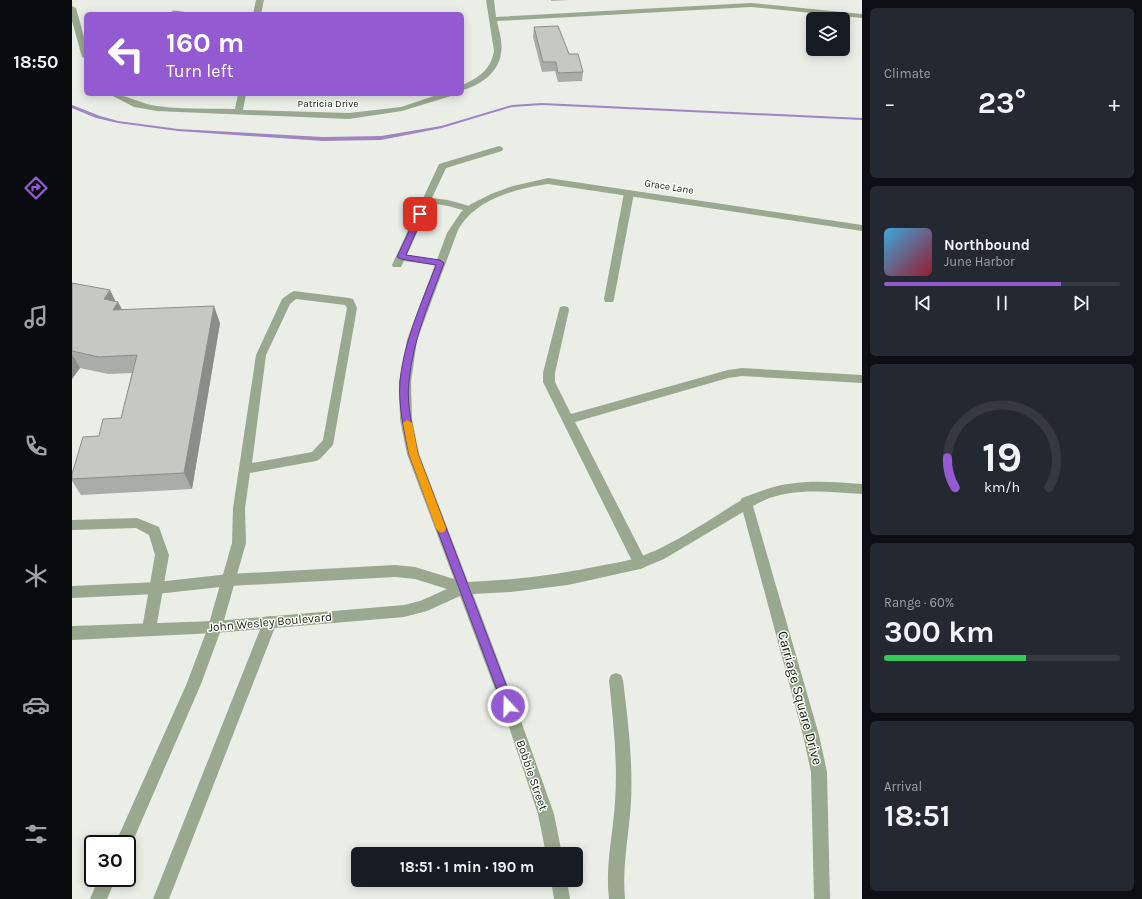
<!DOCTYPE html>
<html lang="en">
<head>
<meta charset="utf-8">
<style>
	:root { --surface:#171b24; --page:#242831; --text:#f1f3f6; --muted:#9ea1a6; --line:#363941; --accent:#935ad2 }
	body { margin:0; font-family:Karla,sans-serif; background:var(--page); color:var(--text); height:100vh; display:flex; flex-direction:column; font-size:15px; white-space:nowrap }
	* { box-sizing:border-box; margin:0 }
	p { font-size:13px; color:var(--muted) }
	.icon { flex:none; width:22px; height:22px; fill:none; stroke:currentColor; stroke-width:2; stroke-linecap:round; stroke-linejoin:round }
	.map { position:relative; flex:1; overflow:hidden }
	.sheet { display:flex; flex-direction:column; gap:8px; padding:8px; background:#0d0f14; width:280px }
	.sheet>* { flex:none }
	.top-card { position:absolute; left:12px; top:12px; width:380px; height:84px; border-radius:6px; box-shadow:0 2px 10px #0003; background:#935ad2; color:#fff; overflow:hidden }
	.buttons { position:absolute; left:734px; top:12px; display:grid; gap:8px }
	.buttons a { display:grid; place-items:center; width:44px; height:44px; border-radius:6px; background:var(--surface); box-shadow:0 2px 10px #0003; font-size:20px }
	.speed { position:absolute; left:12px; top:835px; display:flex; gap:8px; font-size:20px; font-weight:700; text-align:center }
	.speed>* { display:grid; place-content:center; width:52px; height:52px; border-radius:50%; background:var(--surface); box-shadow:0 2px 10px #0003; line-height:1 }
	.speed .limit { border:2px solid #111; border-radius:6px; background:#fff; color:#111 }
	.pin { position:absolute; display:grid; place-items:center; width:34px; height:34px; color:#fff; margin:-17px; border-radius:8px; box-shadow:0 2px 6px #0006 }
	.me { position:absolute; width:44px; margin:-22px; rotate:339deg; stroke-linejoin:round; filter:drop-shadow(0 0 3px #0008) }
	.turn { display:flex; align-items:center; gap:14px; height:84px; padding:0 16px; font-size:18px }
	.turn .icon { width:52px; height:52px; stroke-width:2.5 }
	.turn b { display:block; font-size:28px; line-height:34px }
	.big { font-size:30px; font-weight:700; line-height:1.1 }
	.sheet .widget { flex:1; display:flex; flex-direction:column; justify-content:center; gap:6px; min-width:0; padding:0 14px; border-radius:6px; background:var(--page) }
	.sheet .dial { align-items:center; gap:0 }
	.dial svg { height:104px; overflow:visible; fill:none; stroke:var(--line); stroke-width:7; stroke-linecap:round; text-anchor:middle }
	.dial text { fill:var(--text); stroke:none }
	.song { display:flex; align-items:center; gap:12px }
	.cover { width:48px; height:48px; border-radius:6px; background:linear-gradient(135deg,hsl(200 70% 55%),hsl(350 70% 35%)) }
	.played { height:4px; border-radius:2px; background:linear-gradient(90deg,var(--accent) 75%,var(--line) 75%) }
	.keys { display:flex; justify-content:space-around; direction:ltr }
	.heat { display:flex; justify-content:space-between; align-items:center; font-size:22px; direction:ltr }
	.charge { height:6px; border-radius:3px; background:linear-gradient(90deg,#34c759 60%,var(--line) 0) }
	.trip { position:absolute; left:279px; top:847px; width:232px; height:40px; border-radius:6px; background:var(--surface); box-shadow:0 2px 10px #0003; font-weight:700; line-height:40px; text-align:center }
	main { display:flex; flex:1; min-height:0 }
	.menu { display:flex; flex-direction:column; width:72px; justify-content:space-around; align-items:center; background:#090b0e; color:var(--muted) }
	.menu .icon { width:28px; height:28px }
	.menu .selected { color:var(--accent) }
	.menu b { font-size:18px; color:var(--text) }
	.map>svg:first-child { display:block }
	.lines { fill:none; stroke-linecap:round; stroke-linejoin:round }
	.stream { fill:#9e86c1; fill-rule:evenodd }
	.service { fill:#99a88e; fill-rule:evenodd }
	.minor { fill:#99a88e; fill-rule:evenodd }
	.wall { fill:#a9ada7 }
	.shaded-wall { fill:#8a8d88 }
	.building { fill:#c5c9c2; stroke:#8a8d88 }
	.route { fill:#935ad2; stroke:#603a88 }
	.slow { fill:#f59e0b }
	.labels { text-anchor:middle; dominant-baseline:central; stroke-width:3; stroke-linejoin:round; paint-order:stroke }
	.far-street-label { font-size:10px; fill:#1c1d1a; stroke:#f7fcf4 }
	.street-label { font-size:12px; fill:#1c1d1a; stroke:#f7fcf4 }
	.near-street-label { font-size:14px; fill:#1c1d1a; stroke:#f7fcf4 }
</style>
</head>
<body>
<main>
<nav class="menu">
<b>18:50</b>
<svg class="icon selected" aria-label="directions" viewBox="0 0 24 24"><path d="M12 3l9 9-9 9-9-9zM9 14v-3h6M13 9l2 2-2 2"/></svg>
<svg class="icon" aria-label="music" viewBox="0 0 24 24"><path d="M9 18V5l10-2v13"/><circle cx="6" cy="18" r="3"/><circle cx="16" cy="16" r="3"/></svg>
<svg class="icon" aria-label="phone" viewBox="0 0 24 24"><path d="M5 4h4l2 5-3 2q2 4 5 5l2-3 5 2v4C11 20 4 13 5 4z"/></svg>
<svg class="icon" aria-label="climate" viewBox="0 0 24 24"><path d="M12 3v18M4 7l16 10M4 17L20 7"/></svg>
<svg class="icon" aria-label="car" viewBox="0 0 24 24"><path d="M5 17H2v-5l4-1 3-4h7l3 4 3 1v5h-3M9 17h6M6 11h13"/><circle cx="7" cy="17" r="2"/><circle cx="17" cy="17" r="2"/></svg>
<svg class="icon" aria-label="filters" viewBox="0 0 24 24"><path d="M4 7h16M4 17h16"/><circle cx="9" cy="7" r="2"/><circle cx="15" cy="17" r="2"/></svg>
</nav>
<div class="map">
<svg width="790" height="899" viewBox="0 0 790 899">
	<rect width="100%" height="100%" fill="#eaeee7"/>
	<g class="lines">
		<polygon class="stream" points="470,103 790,118 790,120 470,105 440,107 370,128 309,140 251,141 106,131 46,123 24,118 0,108 0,105 28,116 46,121 106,129 251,137 309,136 369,126 440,105"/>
		<g class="service">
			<polygon points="427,146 430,147 431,149 430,151 374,168 360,198 376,200 401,207 403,209 398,212 376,206 358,203 335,255 372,261 373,263 372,265 368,266 332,261 329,267 321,267 320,265 367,164"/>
			<polygon points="557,190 562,193 542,299 541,302 533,302 532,299 552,193"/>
			<path d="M 222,291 L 277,298 L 281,299 L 285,308 L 261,445 L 248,459 L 244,461 L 178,473 L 173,508 L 174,543 L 150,627 L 129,684 L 57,850 L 55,851 L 55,844 L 43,844 L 115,683 L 136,627 L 160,543 L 161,508 L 184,355 L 210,299 L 218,293 ZM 224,299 L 273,305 L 275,308 L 251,440 L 240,452 L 180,463 L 194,355 L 218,304 Z"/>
			<polygon points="492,306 496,307 497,310 483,373 483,382 499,414 656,370 670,368 790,375 790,383 670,376 656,378 503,422 575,563 573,567 568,569 563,567 471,382 471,373 487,310 488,307"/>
			<polygon points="65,518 87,527 97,555 84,629 82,634 77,635 72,634 70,629 83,555 77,535 64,528 0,530 0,520"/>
			<polygon points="198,616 203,617 205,622 97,899 81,899 191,622 193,617"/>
			<polygon points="27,878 44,878 35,899 18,899"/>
		</g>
		<g class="minor">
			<polygon points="184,0 192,0 189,14 181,14"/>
			<path d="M 414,0 L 422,0 L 424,17 L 679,3 L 790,14 L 790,18 L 679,7 L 425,21 C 427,31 431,43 429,53 C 427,72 408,86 390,90 L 390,85 C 407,78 419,69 422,51 Z"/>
			<polygon points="0,6 4,8 14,44 14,59 10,57 0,21"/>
			<path d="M 37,94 C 54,94 68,104 85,106 C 110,110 137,108 163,109 L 166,94 L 174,94 L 171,110 L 277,113 L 329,107 L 368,94 L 380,94 L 379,96 L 330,111 L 277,119 L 85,111 L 62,107 Z"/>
			<path d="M 476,178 L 790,225 L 790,231 L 476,184 C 443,189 403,199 386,230 L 345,340 L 339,382 L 340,419 L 347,454 L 396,582 C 442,580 487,575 532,565 C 543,563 556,561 567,557 C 600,546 638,519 668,501 L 670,498 C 685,493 700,486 716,484 C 740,480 766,482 790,484 L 790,494 C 755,492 713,486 681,506 L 747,735 L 755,772 L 758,899 L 742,899 L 739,772 L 731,735 L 671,512 L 592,559 L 568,569 L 496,585 L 439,592 L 401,594 L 449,721 L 482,814 L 490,854 L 474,854 L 466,814 L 435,721 L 388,596 L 355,611 L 332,617 L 143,633 L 0,640 L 0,626 L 143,621 L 332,605 L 348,601 L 375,589 L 343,579 L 323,577 L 157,586 L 85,594 L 0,598 L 0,586 L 85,582 L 157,574 L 323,565 L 343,567 L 382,579 L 335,454 L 328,419 L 327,382 L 335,340 L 375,233 L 389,212 L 399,204 L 419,194 L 441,186 Z"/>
			<path d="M 544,673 L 549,675 L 551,680 C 556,720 561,761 559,802 C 557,835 550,866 553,899 L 537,899 C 533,866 541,835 543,802 C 546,761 541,720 537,680 L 539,675 Z"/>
			<polygon points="479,880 495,880 498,899 482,899"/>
		</g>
	</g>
	<g class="wall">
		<polygon points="479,0 498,0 479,1"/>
		<polygon points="462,27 497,54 511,72 510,81 486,82 483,71 470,72 461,37"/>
		<polygon points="0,283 43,301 46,302 50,309 148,323 120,489 9,495 0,481 0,474 27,436 49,418 60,373 36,374 8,368 0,379"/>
	</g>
	<g class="shaded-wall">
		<polygon points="38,290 45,304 46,302 54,319 42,314 32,299"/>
		<polygon points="142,306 148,323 120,489 112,473"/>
		<polygon points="0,354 8,368 0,379"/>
	</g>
	<g class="building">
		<polygon points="101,11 125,14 98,14"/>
		<polygon points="486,26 497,54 506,54 511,72 486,73 484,62 471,62 462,27"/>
		<polygon points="0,283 38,290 32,299 46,302 41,310 142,306 112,473 0,479 0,474 11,437 27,436 31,419 49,418 65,355 27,357 0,351"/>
	</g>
	<path class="route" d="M 348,212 L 352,214 L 334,255 L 368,260 L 372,263 C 358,301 341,339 337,381 C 334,405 341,430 346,454 L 442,706 L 440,710 L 436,712 L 432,710 L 431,706 L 337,454 C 332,430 326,405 328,381 C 332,341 350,302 364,265 L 329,259 L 325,257 L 345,214 Z"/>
	<polygon class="slow" points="335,420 340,423 346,454 374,528 373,531 369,533 366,531 364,528 337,454 331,423"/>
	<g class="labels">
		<g class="far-street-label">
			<text x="256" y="104">Patricia Drive</text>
			<text transform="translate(597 187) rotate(9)">Grace Lane</text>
		</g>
		<g class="street-label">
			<text transform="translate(198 622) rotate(-5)">John Wesley Boulevard</text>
			<text transform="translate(460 775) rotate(71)">Bobbie Street</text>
		</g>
		<g class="near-street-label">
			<text transform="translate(728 698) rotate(75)">Carriage Square Drive</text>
		</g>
	</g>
</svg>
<div class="buttons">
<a><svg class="icon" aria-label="layers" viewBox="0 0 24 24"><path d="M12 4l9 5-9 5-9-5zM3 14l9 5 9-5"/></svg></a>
</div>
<div class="speed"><div class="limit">30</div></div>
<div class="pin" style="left:348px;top:214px;background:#d93025"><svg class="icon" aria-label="arrive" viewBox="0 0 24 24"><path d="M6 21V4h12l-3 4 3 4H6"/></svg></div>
<svg class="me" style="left:436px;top:706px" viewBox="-20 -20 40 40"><circle r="17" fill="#935ad2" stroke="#fff" stroke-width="3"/><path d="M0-11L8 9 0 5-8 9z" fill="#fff"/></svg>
<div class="trip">18:51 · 1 min · 190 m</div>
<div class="top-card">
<div class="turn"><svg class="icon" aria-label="left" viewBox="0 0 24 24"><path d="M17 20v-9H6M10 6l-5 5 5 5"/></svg><div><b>160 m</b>Turn left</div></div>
</div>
</div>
<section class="sheet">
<div class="widget"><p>Climate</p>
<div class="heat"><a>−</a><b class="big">23°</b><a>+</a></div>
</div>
<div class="widget">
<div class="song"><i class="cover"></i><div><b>Northbound</b><p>June Harbor</p></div></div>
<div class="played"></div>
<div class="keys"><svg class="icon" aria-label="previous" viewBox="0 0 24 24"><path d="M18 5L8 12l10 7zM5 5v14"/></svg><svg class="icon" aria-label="pause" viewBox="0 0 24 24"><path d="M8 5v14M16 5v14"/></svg><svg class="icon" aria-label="next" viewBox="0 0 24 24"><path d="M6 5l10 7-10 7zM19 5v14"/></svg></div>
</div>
<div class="widget dial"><svg viewBox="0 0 100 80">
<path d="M14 69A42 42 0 1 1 86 69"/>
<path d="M14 69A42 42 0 0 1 8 46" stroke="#935ad2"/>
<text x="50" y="56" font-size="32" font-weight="700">19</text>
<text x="50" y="72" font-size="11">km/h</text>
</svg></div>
<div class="widget"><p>Range · 60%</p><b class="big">300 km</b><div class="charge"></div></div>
<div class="widget"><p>Arrival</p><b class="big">18:51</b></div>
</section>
</main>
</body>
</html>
